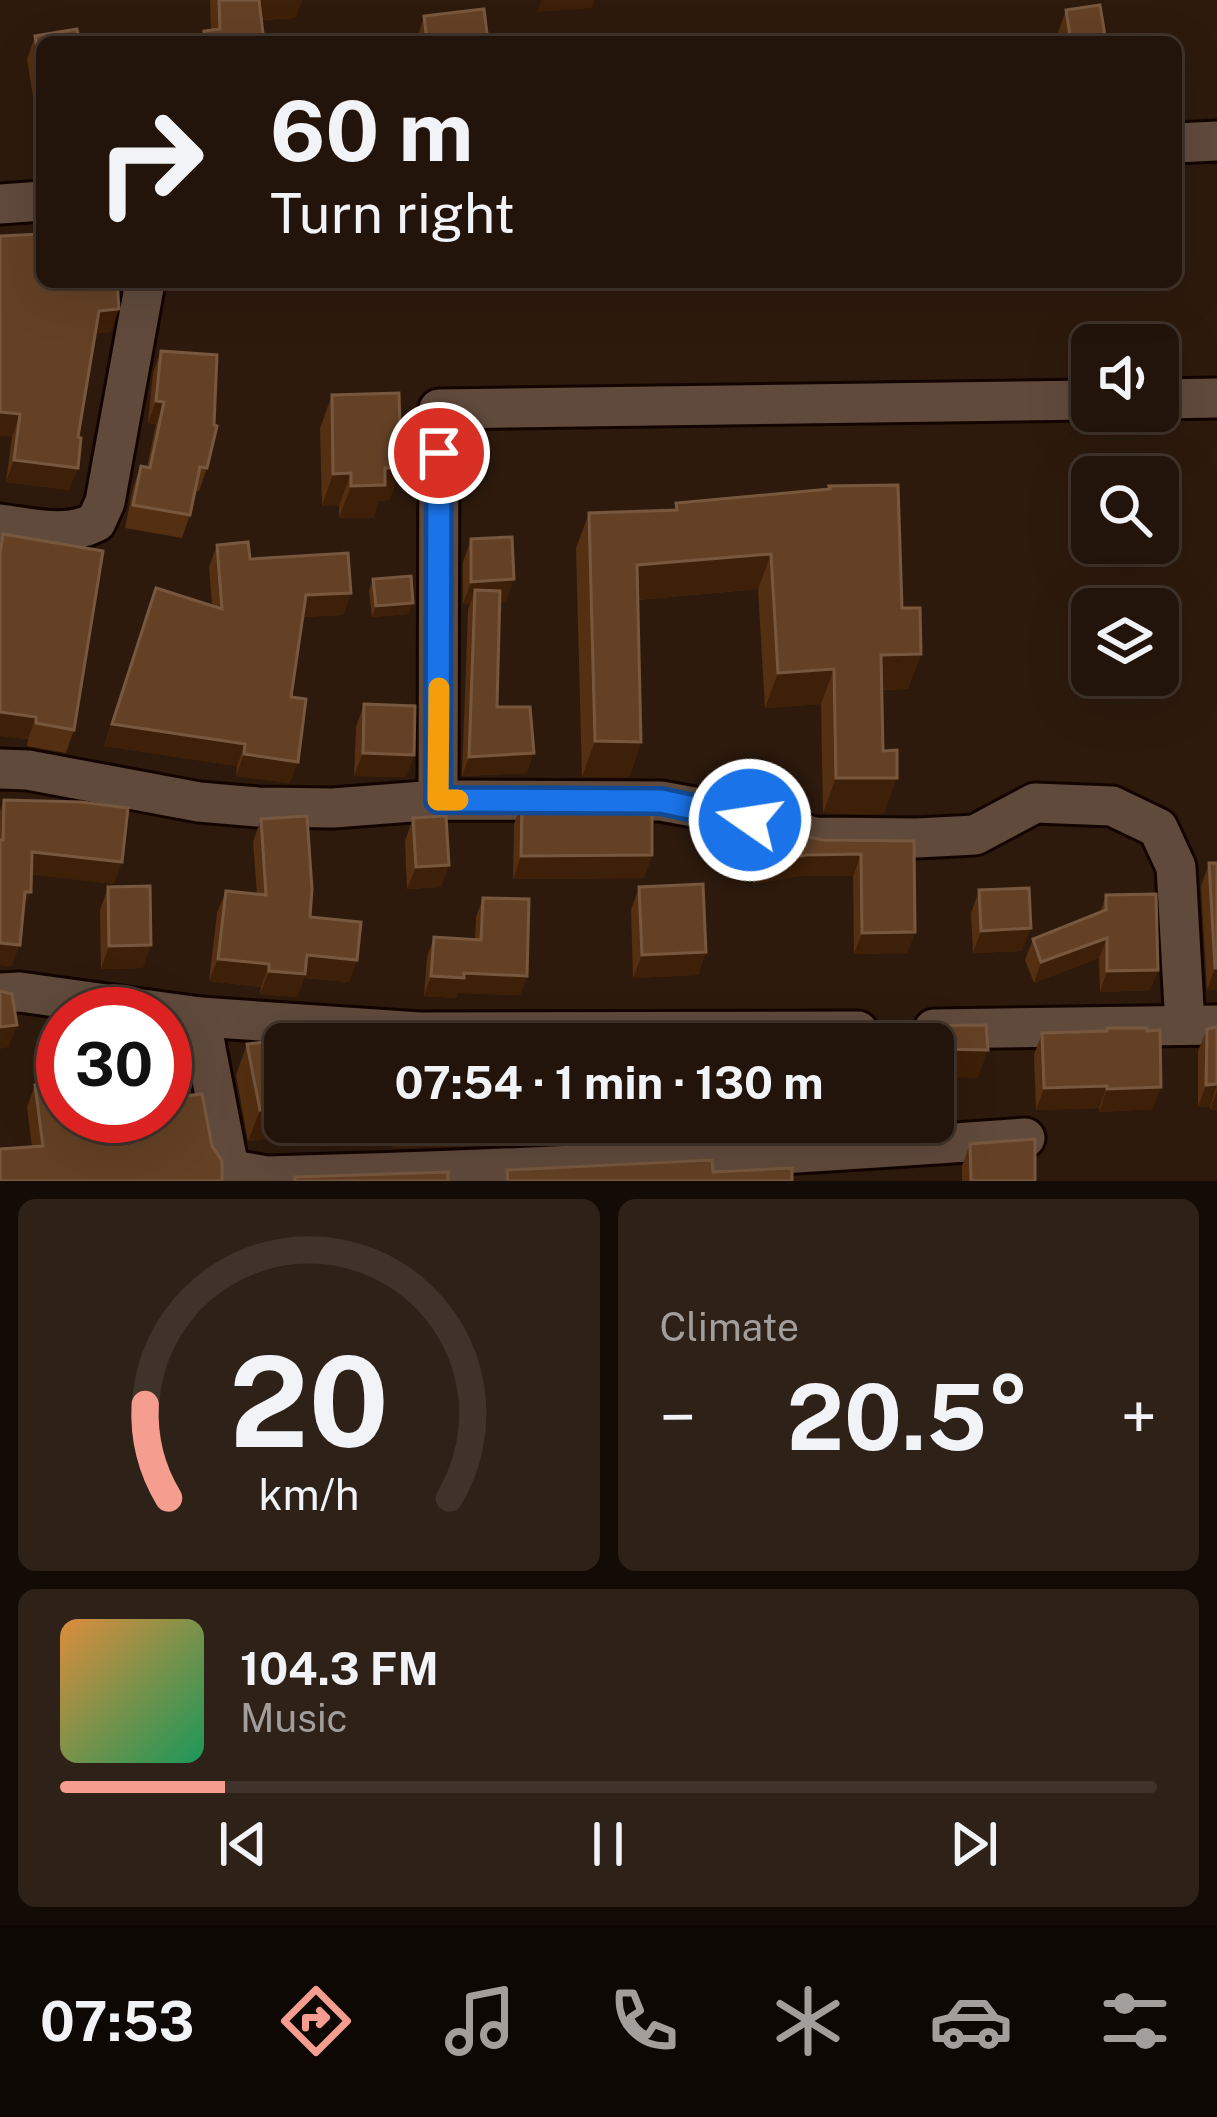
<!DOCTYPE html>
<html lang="en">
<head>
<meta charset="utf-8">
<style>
	:root { --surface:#22140a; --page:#2e2118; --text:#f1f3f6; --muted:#a29e9c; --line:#3f332b; --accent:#f59d8e }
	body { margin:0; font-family:"Public Sans",sans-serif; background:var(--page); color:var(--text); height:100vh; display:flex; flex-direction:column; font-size:45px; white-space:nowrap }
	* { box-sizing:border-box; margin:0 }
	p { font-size:39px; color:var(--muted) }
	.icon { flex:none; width:66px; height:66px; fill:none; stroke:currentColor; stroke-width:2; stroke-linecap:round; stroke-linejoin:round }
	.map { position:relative; height:1181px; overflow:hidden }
	.side { display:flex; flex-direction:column; gap:18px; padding:18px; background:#130b06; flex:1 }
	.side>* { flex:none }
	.hud { position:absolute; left:36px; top:36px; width:1146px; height:252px; border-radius:18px; box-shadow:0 12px 48px #0002,0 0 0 3px var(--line); background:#22140a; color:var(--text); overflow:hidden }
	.controls { position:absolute; left:1071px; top:324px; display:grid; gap:24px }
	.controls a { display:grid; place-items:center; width:108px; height:108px; border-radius:18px; background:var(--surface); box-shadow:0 12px 48px #0002,0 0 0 3px var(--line); font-size:60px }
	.speed { position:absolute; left:36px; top:987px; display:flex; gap:24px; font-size:60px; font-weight:700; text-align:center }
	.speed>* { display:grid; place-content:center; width:156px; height:156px; border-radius:50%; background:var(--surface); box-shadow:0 12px 48px #0002,0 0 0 3px var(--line); line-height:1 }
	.speed .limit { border:18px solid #d22; background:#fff; color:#111 }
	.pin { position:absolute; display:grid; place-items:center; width:102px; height:102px; color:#fff; margin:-51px; border:6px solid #fff; border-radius:50%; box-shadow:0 3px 12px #0007 }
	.me { position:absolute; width:132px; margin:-66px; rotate:283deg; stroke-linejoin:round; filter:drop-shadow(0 0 9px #0008) }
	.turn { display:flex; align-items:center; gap:42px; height:252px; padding:0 36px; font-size:54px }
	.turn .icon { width:156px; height:156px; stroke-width:2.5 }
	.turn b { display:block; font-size:84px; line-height:102px }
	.big { font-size:90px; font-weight:700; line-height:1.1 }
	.side .widget { flex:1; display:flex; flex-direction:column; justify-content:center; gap:18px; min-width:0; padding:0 42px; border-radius:18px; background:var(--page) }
	.side .dial { align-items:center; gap:0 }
	.dial svg { height:312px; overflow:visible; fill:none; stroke:var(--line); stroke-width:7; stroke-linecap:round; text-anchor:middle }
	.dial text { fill:var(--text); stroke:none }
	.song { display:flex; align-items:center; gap:36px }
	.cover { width:144px; height:144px; border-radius:18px; background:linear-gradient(135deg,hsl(30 70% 55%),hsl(150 70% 35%)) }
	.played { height:12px; border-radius:6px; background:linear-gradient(90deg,var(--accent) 15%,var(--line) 15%) }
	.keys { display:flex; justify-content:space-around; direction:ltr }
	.heat { display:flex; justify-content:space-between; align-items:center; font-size:66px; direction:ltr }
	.side .tiles { flex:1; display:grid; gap:18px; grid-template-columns:1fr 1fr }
	.widget:last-child { grid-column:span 2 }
	.trip { position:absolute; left:264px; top:1023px; width:690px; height:120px; border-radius:18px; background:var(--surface); box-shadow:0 12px 48px #0002,0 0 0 3px var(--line); font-weight:700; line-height:120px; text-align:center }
	.tab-bar { display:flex; height:192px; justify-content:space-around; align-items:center; background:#0e0804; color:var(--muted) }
	.tab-bar .icon { width:84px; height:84px }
	.tab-bar .selected { color:var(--accent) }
	.tab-bar b { font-size:54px; color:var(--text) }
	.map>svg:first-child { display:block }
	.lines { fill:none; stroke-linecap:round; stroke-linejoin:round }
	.street-casing { stroke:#140400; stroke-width:45 }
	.street { stroke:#604a3c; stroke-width:39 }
	.wall { fill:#542f11 }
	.shaded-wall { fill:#3e1f07 }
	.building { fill:#644125; stroke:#77583f; stroke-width:3 }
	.route-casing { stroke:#114b97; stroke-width:30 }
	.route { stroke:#1a73e8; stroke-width:21 }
	.slow { stroke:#f59e0b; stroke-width:21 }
</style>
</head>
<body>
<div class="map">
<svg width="1217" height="1181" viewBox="0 0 1217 1181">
	<rect width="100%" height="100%" fill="#2d1a0d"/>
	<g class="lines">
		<defs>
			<g id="street">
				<polyline points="1176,143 1217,141"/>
				<polyline points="0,204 42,201"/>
				<polyline points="1158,399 1217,398"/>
				<path d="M 0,524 C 33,528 65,538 96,522 L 105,502 L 145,282"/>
				<polyline points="0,769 28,770 199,802 258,807 333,808 438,800 661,801 721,812 815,837 917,838 975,835 1035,803 1112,806 1158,828 1176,867 1185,1025"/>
				<polyline points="438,800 439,409 1092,400"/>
				<polyline points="0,993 20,992 200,1017 420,1032 858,1031"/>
				<path d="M 200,1017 L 228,1163 L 238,1171 L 267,1176 C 520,1170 773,1156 1025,1138"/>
				<polyline points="934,1029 1217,1025"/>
			</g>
		</defs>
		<use href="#street" class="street-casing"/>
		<use href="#street" class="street"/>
	</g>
	<g class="wall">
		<polygon points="210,0 302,0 295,18 262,20 264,42 199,42 204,31 211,30"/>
		<polygon points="1066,10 1106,42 1059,42 1058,33"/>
		<polygon points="424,16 488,42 416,42"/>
		<polygon points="35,36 42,42 42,114 36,115 27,59"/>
		<polygon points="0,236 111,332 96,333 69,490 6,482 12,437"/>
		<polygon points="161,351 207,468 199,491 195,490 190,515 182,538 125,528 133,488 141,466 147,467 156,424 148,423 153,373"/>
		<polygon points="332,395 401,468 389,500 379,501 373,518 339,518 339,506 322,506 320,428"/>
		<polygon points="676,503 902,608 921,654 908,689 882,690 884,814 823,813 821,704 765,708 758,589 638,600 641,742 629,777 582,777 576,548 589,513 674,510"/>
		<polygon points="3,534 74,730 66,753 27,746 28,739 0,736 0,542"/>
		<polygon points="471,539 506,602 500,602 497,707 527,773 462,776 468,609 470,604 463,604 463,562"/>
		<polygon points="217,545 250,559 351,593 343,615 303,617 291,697 290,783 236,776 237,766 104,746 156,588 212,605 209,567"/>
		<polygon points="373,579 409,614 372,617 369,591"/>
		<polygon points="364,704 414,755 406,777 354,776 356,727"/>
		<polygon points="4,800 114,884 31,874 12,966 0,965 0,811"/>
		<polygon points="522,802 652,855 644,878 513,879 514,824"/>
		<polygon points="413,818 441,887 407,889 405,841"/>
		<polygon points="261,819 310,917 357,960 349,982 304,978 297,997 260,994 261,987 209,981 217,913 226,891 257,894 253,842"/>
		<polygon points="757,834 822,840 914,841 915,932 907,953 854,954 853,876 798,876 754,884 749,856"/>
		<polygon points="1209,863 1217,863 1217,990 1207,990 1201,886"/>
		<polygon points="108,887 143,968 101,969 100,910"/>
		<polygon points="639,887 706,952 698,975 633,978 631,910"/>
		<polygon points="979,890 1022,951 973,953 971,913"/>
		<polygon points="1106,895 1158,970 1150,990 1100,992 1099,958 1034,983 1025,960 1033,939 1100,913"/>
		<polygon points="483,898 527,976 520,995 458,993 456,998 424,996 427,957 434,937 475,940 476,917"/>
		<polygon points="390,1023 285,1122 475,1122 467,1146 393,1148 393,1126 271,1135 270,1138 248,1141 236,1075 247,1044 302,1037 305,1028"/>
		<polygon points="1217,1027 1217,1110 1210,1110 1210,1107 1198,1107 1198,1051 1207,1029"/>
		<polygon points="1042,1033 1153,1109 1099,1112 1099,1108 1036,1110 1034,1055"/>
		<polygon points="49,1070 212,1146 32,1147 27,1107 35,1085 44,1083"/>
		<polygon points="970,1144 1035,1181 962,1181 962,1166"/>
	</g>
	<g class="shaded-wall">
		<polygon points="259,0 302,0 295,18 251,20"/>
		<polygon points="541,0 595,0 592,8 537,12"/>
		<polygon points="238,282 285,282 284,284 237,287"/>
		<polygon points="377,282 474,282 473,284 412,284 375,288"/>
		<polygon points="881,282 935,282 932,290 878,289"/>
		<polygon points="119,309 111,332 91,333 99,311"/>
		<polygon points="156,401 164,402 156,424 148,423"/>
		<polygon points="0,412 20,414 12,437 0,436"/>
		<polygon points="14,460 78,468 69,490 6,482"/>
		<polygon points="385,468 401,468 389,500 379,501 373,518 339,518 351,486"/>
		<polygon points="351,473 339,506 322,506 333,474"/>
		<polygon points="771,554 758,589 624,601 637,565"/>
		<polygon points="514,579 506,602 474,603 475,590 470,604 463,604 471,582"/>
		<polygon points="351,593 343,615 298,617 306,595"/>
		<polygon points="413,603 409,614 372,617 376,606"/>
		<polygon points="921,654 908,689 868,690 881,655"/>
		<polygon points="834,669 821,704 765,708 778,673"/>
		<polygon points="0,712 36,717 28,739 0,736"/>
		<polygon points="112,724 245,744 237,766 104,746"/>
		<polygon points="595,741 641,742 629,777 582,777"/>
		<polygon points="363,753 414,755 406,777 354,776"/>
		<polygon points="534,753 527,773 462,776 469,757"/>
		<polygon points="244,754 298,762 290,783 236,776"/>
		<polygon points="836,778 897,778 884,814 823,813"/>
		<polygon points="32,852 122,862 114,884 24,874"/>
		<polygon points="861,854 853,876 798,876 754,884 762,863 806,855"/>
		<polygon points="652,855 644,878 513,879 521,856"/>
		<polygon points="449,865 441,887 407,889 416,867"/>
		<polygon points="25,892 31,892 23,913"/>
		<polygon points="1031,928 1022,951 973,953 981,931"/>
		<polygon points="915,932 907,953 854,954 862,933"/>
		<polygon points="1107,938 1099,958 1034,983 1041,962"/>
		<polygon points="0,943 20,945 12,966 0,965"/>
		<polygon points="151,945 143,968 101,969 109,946"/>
		<polygon points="706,952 698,975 633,978 642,955"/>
		<polygon points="307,955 357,960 349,982 304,978 297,997 260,994 269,971"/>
		<polygon points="218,959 269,964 261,987 209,981"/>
		<polygon points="1215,968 1217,968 1217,990 1207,990"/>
		<polygon points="1158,970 1150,990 1100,992 1107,971"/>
		<polygon points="464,973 527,976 520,995 458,993 456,998 424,996 431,976"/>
		<polygon points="17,1025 9,1047 0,1049 0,1027"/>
		<polygon points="933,1049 988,1050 978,1078 933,1077"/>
		<polygon points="1217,1084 1210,1107 1198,1107 1206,1085"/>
		<polygon points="1107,1086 1099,1108 1036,1110 1044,1088"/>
		<polygon points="1161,1087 1153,1109 1099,1112 1107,1089"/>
		<polygon points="1217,1091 1217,1110 1210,1110"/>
		<polygon points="285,1103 285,1122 395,1122 393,1126 271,1135 270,1138 248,1141 260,1110"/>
		<polygon points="403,1122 475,1122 467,1146 393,1148"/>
		<polygon points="757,1122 904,1122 755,1129"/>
	</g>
	<g class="building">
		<polygon points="219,0 259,0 264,42 205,42 204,31 220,29"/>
		<polygon points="1100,5 1106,42 1071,42 1066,10"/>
		<polygon points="484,9 488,42 427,42 424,16"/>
		<polygon points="77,29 80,42 42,42 42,78 35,36"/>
		<polygon points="42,234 42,282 117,282 119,309 99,311 78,437 81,438 78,468 14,460 20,414 0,412 0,236"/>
		<polygon points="161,351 217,355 214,425 217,426 207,468 200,467 190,515 133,505 141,466 150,468 164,402 156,401"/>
		<polygon points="399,393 401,468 385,468 385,485 351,486 351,473 333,474 332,395"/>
		<polygon points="898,485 902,608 920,608 921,654 881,655 883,751 897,750 897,778 836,778 834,669 778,673 771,554 637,565 641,742 595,741 589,513 677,510 676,503 830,489 829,486"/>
		<polygon points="3,534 103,551 74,730 36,723 36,717 0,712 0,553"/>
		<polygon points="512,537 514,579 471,582 471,539"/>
		<polygon points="248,542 250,559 348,553 351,593 306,595 291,697 306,699 298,762 244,754 245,744 112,724 156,588 222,609 217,545"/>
		<polygon points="411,576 413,603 376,606 373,579"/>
		<polygon points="475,590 500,591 497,707 530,707 534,753 469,757"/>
		<polygon points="364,704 415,706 414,755 363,753"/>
		<polygon points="4,800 81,802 128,808 122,862 32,852 31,892 25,892 20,945 0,943 0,840 3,840"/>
		<polygon points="522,802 652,802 652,855 521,856"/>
		<polygon points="307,816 312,889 310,917 361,922 357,960 307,955 305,974 269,971 269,964 218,959 226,891 266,895 261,819"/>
		<polygon points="446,816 449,865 416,867 413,818"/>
		<polygon points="782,830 822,840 914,841 915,932 862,933 861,854 806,855 762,863 757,834"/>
		<polygon points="1209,863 1217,863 1217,968 1215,968"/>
		<polygon points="703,884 706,952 642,955 639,887"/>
		<polygon points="150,886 151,945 109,946 108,887"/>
		<polygon points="1029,888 1031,928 981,931 979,890"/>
		<polygon points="1156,894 1158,970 1107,971 1107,938 1041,962 1033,939 1106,910 1106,895"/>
		<polygon points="483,898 529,899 527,976 464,973 464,978 431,976 434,937 481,940"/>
		<polygon points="0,991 12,994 17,1025 0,1027"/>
		<polygon points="390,1023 479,1025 479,1044 285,1044 285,1103 281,1104 281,1107 260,1110 247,1044 306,1037 305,1028"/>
		<polygon points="986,1025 988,1050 933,1049 933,1044 753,1044 753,1042 810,1040 809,1027"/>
		<polygon points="1217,1027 1217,1084 1206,1085 1207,1029"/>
		<polygon points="1107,1028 1147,1028 1147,1031 1160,1030 1161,1087 1107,1089 1107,1086 1044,1088 1042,1033 1107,1031"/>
		<polygon points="63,1068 63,1116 165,1116 165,1098 202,1094 212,1146 222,1161 222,1181 0,1181 0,1149 43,1146 35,1085 51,1083 49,1070"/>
		<polygon points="1035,1139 1035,1181 971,1181 970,1144"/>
		<polygon points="712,1160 713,1172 792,1168 792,1181 508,1181 507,1170"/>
		<polygon points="448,1172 448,1181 295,1181 295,1177"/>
	</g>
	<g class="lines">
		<defs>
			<polyline id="route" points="439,453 438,800 661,801 750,820"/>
		</defs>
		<use href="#route" class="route-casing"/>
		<use href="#route" class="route"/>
		<polyline class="slow" points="439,688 438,800 458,800"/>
	</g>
</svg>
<div class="controls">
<a><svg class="icon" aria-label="sound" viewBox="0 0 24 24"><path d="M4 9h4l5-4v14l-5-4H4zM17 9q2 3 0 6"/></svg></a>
<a><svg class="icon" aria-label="search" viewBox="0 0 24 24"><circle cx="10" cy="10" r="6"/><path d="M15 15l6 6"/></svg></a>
<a><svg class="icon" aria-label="layers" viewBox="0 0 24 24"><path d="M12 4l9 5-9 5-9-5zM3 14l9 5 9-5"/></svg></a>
</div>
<div class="speed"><div class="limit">30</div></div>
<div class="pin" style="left:439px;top:453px;background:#d93025"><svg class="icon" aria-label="arrive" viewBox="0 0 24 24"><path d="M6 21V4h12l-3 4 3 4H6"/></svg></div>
<svg class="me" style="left:750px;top:820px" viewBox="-20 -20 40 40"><circle r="17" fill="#1a73e8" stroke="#fff" stroke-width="3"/><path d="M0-11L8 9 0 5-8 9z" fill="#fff"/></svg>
<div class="trip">07:54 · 1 min · 130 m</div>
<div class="hud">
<div class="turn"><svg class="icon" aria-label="right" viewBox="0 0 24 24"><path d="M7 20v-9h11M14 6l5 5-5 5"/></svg><div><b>60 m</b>Turn right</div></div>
</div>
</div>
<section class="side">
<div class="tiles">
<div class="widget dial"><svg viewBox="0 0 100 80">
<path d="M14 69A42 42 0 1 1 86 69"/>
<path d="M14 69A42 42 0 0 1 8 45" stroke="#f59d8e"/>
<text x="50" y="56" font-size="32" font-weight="700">20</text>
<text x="50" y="72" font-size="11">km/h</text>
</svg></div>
<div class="widget"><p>Climate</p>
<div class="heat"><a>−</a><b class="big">20.5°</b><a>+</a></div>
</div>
<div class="widget">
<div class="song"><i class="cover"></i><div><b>104.3 FM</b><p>Music</p></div></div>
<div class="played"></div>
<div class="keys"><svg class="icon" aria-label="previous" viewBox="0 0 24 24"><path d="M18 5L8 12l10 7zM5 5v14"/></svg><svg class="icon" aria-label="pause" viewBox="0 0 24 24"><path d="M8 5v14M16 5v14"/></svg><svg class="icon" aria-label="next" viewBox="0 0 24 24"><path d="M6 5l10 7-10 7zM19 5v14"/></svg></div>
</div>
</div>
</section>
<nav class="tab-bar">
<b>07:53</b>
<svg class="icon selected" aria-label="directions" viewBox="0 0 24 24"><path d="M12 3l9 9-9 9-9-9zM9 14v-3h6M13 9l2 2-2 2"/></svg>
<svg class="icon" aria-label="music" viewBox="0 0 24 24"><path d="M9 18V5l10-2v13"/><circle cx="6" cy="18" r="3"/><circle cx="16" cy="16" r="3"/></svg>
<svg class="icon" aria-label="phone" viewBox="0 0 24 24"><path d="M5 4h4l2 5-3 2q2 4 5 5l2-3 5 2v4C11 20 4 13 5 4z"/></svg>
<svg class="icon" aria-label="climate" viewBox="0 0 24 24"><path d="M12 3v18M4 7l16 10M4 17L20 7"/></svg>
<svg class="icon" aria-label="car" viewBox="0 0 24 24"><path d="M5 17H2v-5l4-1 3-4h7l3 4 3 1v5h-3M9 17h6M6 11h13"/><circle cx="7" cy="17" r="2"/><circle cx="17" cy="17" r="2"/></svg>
<svg class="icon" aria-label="filters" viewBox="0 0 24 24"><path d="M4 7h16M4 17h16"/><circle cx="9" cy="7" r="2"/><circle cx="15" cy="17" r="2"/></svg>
</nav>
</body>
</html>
